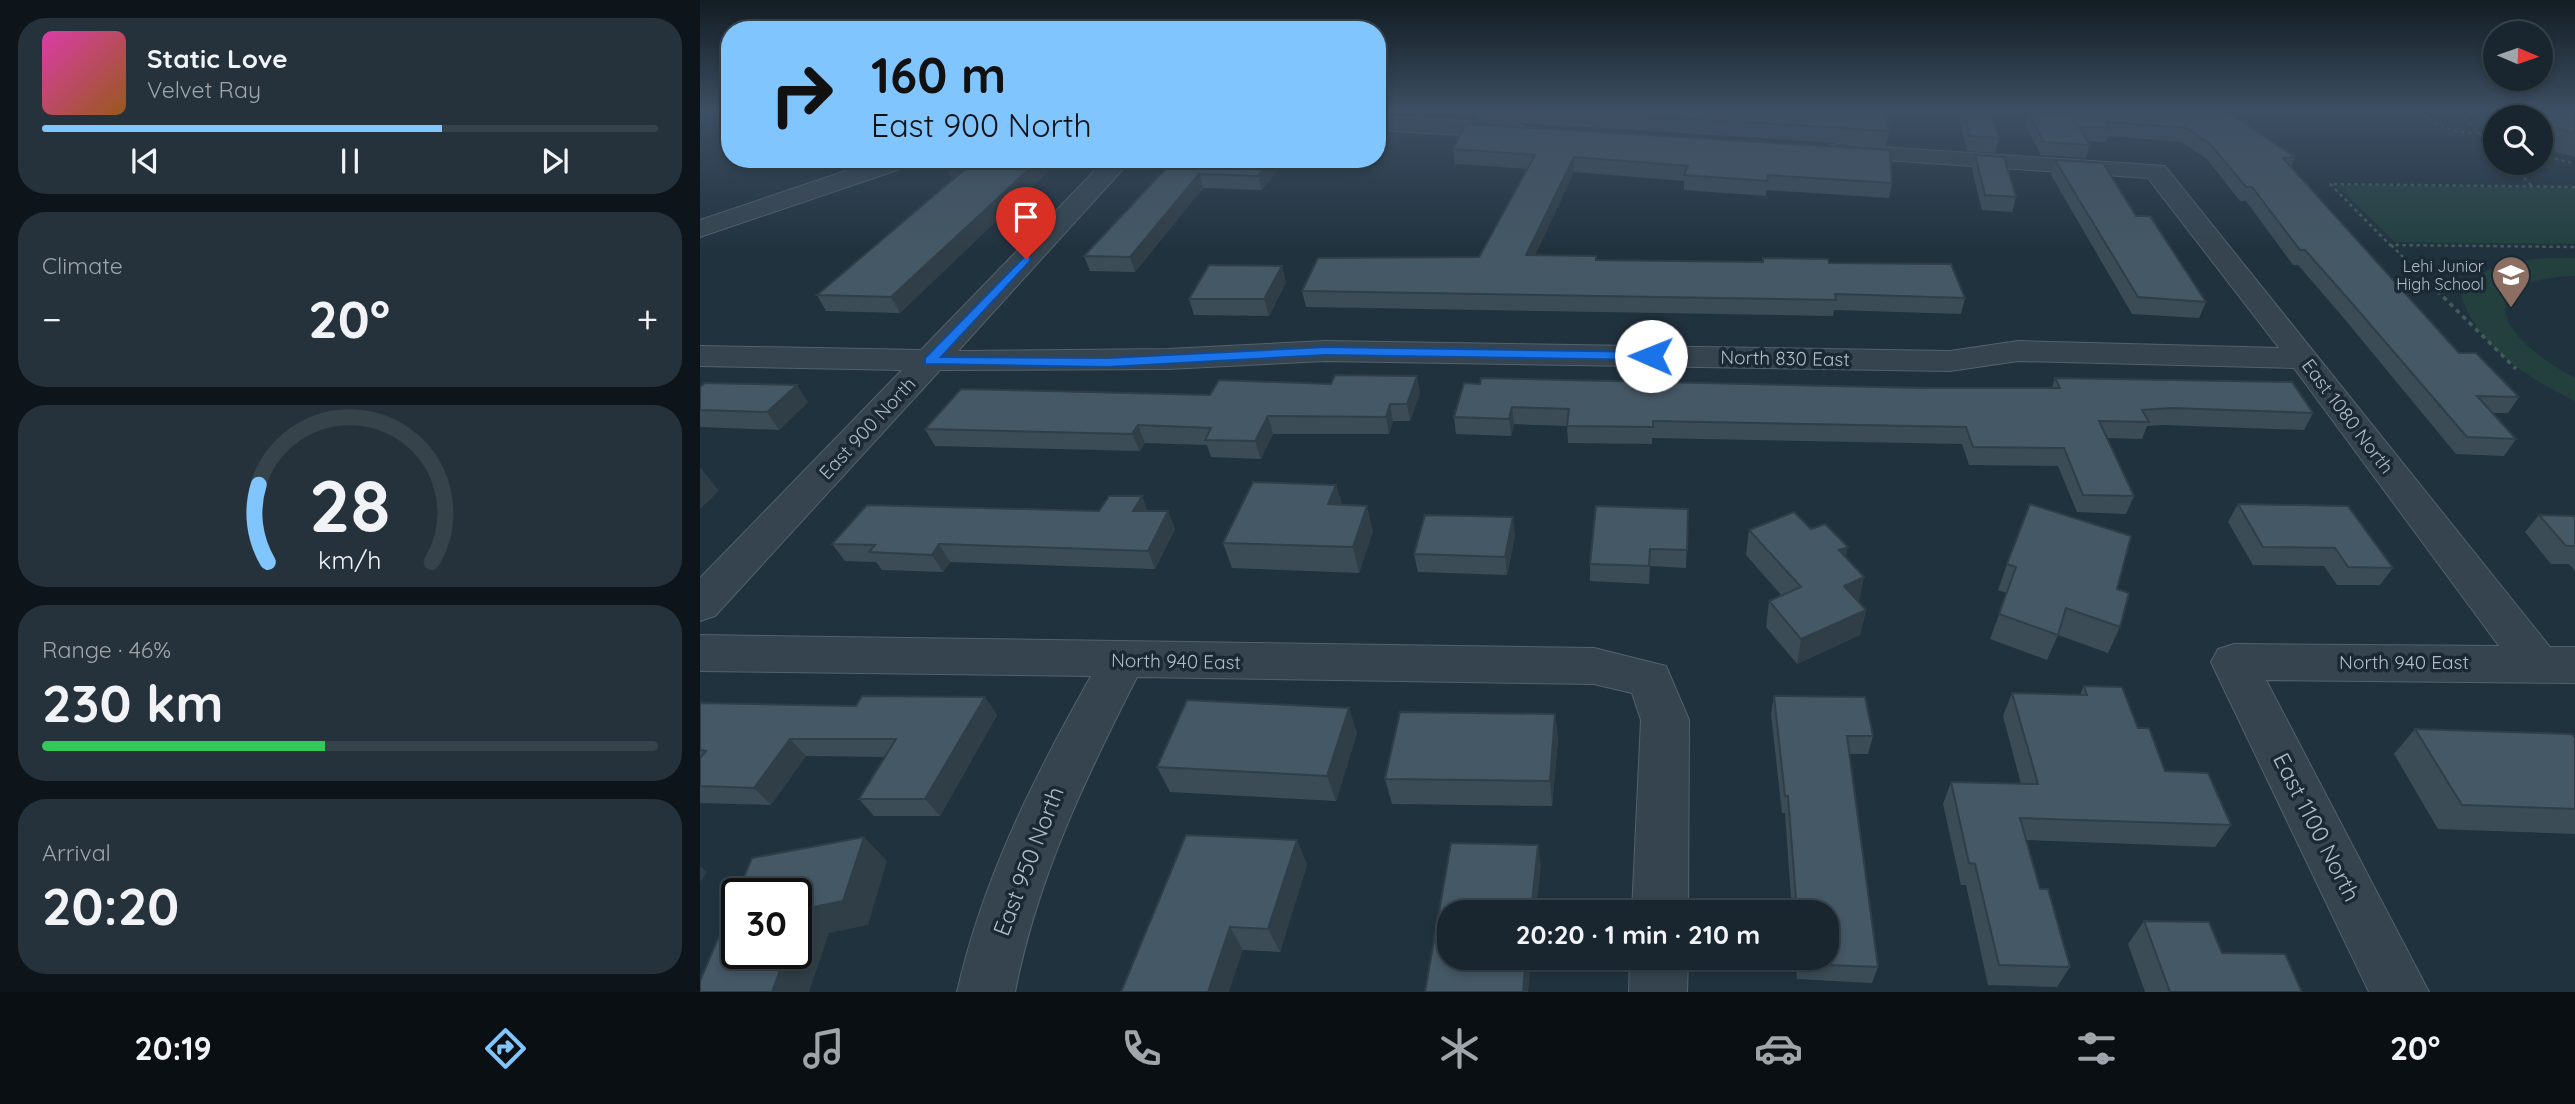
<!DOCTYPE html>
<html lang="en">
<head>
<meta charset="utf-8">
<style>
	:root { --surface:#19262f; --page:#26323b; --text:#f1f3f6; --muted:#9fa5aa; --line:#37434b; --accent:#81c5ff }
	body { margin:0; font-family:Quicksand,sans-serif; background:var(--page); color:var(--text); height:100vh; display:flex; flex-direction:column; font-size:26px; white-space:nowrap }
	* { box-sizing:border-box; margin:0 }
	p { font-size:23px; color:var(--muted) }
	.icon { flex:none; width:38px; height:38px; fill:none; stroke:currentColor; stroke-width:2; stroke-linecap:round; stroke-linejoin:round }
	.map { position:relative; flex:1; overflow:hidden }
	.details { display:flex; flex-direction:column; gap:18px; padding:18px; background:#0e151a; width:700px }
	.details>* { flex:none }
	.top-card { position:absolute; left:21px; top:21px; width:665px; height:147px; border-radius:28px; box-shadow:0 4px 10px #0003,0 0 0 2px var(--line); background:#81c5ff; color:#111; overflow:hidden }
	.needle { width:46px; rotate:92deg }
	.tools { position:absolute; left:1783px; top:21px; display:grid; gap:14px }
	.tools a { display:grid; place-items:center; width:70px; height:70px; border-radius:50%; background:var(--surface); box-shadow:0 4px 10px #0003,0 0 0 2px var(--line); font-size:35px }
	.speed { position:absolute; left:21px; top:878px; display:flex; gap:14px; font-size:35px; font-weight:700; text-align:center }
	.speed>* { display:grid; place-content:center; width:91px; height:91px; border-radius:50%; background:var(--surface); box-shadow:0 4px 10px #0003,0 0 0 2px var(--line); line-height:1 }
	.speed .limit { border:4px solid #111; border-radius:10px; background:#fff; color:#111 }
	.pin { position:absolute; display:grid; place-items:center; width:60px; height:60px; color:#fff; margin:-72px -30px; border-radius:50% 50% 50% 0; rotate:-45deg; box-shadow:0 0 7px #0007 }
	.pin .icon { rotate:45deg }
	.me { position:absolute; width:77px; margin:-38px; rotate:271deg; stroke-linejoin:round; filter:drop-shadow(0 0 5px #0008) }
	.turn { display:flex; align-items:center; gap:24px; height:147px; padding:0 35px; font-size:32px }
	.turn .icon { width:91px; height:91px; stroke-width:2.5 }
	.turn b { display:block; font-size:49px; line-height:60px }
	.big { font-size:52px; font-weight:700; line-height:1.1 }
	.details .card { flex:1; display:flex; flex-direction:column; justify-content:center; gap:10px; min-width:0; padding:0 24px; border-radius:28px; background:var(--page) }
	.details .dial { align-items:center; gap:0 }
	.dial svg { height:182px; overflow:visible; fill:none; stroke:var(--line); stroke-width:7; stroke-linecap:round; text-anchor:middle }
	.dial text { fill:var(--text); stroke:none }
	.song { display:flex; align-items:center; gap:21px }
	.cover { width:84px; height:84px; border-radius:10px; background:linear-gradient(135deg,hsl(320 70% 55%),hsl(30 70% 35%)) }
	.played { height:7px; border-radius:4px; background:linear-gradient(90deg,var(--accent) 65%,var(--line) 65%) }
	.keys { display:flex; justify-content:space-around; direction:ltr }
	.heat { display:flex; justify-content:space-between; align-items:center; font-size:38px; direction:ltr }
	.charge { height:10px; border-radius:5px; background:linear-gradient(90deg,#34c759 46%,var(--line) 0) }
	.trip { position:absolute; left:737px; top:900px; width:402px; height:70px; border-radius:28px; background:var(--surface); box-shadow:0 4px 10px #0003,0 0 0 2px var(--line); font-weight:700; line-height:70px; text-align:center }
	.dock { display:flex; height:112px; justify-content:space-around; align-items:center; background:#0a0f13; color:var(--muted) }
	.dock .icon { width:49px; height:49px }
	.dock .active { color:var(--accent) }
	.dock b { font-size:32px; color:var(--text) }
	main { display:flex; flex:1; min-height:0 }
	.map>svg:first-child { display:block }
	.green { fill:#23403f }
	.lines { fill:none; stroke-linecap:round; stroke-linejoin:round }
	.minor-casing { stroke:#53616d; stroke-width:2 }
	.path-far1 { stroke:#415c5b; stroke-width:2.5; stroke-dasharray:3.5 3.5; stroke-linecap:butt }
	.path { stroke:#415c5b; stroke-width:3.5; stroke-dasharray:4.5 4.5; stroke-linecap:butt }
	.minor { fill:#35444f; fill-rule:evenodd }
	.wall { fill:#3b4c57 }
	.shaded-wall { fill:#303e47 }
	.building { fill:#455865; stroke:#303e47; stroke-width:2 }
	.route { fill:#1a73e8; stroke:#114b97; stroke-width:2 }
	.labels { text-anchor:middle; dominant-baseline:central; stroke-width:7; stroke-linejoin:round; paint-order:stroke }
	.far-poi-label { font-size:16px; fill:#b1beca; stroke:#1a2934; text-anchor:end }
	.street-label { font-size:19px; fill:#b1beca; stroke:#1a2934 }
	.near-street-label { font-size:23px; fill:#b1beca; stroke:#1a2934 }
</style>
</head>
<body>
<main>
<section class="details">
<div class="card">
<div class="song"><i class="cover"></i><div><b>Static Love</b><p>Velvet Ray</p></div></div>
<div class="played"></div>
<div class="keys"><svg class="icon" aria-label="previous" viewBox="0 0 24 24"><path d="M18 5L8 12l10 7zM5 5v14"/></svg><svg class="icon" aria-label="pause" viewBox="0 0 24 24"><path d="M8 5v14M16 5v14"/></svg><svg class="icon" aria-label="next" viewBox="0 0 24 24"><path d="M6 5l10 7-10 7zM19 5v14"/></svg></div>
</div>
<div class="card"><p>Climate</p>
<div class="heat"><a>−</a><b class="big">20°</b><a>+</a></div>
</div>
<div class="card dial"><svg viewBox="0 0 100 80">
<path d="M14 69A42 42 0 1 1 86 69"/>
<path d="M14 69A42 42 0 0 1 10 35" stroke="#81c5ff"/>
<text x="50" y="56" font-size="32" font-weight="700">28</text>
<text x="50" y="72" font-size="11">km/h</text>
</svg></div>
<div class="card"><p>Range · 46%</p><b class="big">230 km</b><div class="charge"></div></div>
<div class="card"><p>Arrival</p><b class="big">20:20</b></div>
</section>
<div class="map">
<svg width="1875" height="992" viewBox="0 0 1875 992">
	<rect width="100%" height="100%" fill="#21323f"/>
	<g class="green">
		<polygon points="1636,185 1875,188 1875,244 1695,242"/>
		<path d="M 1846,258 L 1875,258 L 1875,276 C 1854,276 1795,282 1807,318 C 1814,341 1854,367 1875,378 L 1875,401 C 1827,377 1780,349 1761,296 C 1777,265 1814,261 1846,258 Z"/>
	</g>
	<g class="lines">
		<defs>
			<g id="minor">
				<polygon points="677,116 815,124 823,126 827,131 823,136 815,138 677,130"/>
				<polygon points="1137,144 1465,166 1850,647 1875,647 1875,683 1566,680 1729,992 1669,992 1511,662 1518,649 1534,644 1799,646 1594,368 1318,361 1250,371 625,361 468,369 240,370 15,616 0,621 0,578 202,370 0,366 0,346 221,350 406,159 432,159 258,351 468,349 625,341 1250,351 1318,341 1579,348 1448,178 1128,156 1125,151 1128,146"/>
				<polygon points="181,159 218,159 215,164 0,237 0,220"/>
				<path d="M 0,635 L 894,648 L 966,666 L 989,720 L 988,912 L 932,912 L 941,720 L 932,693 L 894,684 L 437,677 C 385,779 337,879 315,992 L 257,992 C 283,878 334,777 391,676 L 0,671 Z"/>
				<polygon points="930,957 988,957 987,992 929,992"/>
			</g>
		</defs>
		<use href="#minor" class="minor-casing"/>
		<g class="path-far1">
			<path d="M 1717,111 C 1742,129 1765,138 1796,130"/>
			<polyline points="1759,113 1787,141 1796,143"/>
			<polyline points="1760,113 1796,122"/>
			<polyline points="1788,141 1796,149"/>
			<polyline points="1841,155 1875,164"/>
			<polyline points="1809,163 1832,186"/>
			<polyline points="1875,187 1630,184 1690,245 1875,247"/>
			<polyline points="1691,245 1707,261"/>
		</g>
		<polyline class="path" points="1705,259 1816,369"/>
		<use href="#minor" class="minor"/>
	</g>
	<g class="wall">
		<polygon points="677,111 694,111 692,114 677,114"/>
		<polygon points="777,111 1187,111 1189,131 1186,146 777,120"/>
		<polygon points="1262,111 1291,111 1299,138 1295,153 1267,151 1260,121"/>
		<polygon points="1526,111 1595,157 1591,167 1759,353 1819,397 1808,413 1792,413 1816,439 1804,456 1756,454 1642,316 1598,265 1593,265 1546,201 1540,201 1507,159 1482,142 1408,136 1406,142 1388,141 1390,145 1386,158 1341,155 1325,125 1328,112 1367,115"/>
		<polygon points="1875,111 1875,157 1841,148 1841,117"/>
		<polygon points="766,124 1192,183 1189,198 1066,190 1066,196 984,190 984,181 874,172 835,255 897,260 1063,262 1063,258 1129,263 1265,298 1261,314 1134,310 1133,316 606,307 602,291 779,257 828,169 755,164 753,149"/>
		<polygon points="1275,155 1316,197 1312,212 1282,210 1272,170"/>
		<polygon points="489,159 586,159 562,190 503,188 435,272 390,271 384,256"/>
		<polygon points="1355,160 1436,216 1506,302 1499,318 1432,314 1351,175"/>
		<polygon points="359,161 200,313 126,311 117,295"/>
		<polygon points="586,282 569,316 494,315 489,299"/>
		<polygon points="717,376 720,393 710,421 693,421 689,434 573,434 561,459 511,457 507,445 445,443 440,451 235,446 225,429 510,395"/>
		<polygon points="1355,378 1613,413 1604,430 1463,425 1447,426 1442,439 1407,438 1434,496 1426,514 1377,512 1358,466 1269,465 1262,444 952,438 952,444 868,443 867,426 814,424 811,436 756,434 754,417 764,383 1352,388"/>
		<polygon points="0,387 108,402 79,430 0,427"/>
		<polygon points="636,485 642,505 673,531 659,573 532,568 523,543"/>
		<polygon points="1538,504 1693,568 1680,585 1637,585 1624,566 1553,565 1528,522"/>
		<polygon points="988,509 986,568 950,566 949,584 890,581 890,564"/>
		<polygon points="399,511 468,511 475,529 455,569 250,562 243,572 182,570 176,562 145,561 132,544"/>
		<polygon points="1839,515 1875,516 1875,571 1869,564 1851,564 1825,532"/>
		<polygon points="1111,529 1146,558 1159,602 1166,610 1160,635 1097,664 1066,627 1069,601 1082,596 1046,555 1049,530"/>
		<polygon points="815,535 807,575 718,572 714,554"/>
		<polygon points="1307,564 1417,589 1420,627 1408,653 1358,635 1347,660 1290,639 1307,593 1298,590"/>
		<polygon points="1384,686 1438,728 1465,771 1531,825 1515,847 1326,840 1340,889 1370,967 1357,987 1288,985 1266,885 1261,885 1243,804 1251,782 1321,784 1303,716 1312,693 1380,695"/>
		<polygon points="1074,696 1173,736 1168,754 1149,754 1178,967 1172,983 1097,979 1095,957 1127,957 1127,912 1092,912 1085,813 1082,813 1071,714"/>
		<polygon points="285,697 297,715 240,816 174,816 159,799 185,757 106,756 71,805 0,803 0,703 156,706"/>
		<polygon points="855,714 858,740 852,806 692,804 685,779"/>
		<polygon points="1715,729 1875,738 1875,834 1738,829 1694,754"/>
		<polygon points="657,733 636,801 470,792 457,767"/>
		<polygon points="597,840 607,865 580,952 543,950 421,992"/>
		<polygon points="1444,921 1522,953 1602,992 1445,992 1428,944"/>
	</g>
	<g class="shaded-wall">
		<polygon points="874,157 874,172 828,271 826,255"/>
		<polygon points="263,159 297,159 253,181 247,166"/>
		<polygon points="340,159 358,159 359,161 200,313 191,297"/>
		<polygon points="571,159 586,159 562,190 558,176"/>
		<polygon points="499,174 503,188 435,272 430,257"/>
		<polygon points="582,266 586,282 569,316 564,299"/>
		<polygon points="717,376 720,393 710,421 707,404"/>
		<polygon points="97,385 108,402 79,430 67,412"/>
		<polygon points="690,404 693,421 689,434 686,417"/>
		<polygon points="812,407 814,424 811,436 809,419"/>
		<polygon points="568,416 573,434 561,459 555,441"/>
		<polygon points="438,425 445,443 440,451 432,434"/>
		<polygon points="0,467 19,491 0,509"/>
		<polygon points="636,485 643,510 628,504"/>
		<polygon points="442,496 449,514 433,511"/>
		<polygon points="667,506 673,531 659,573 653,547"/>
		<polygon points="468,511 475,529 455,569 448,551"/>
		<polygon points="813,517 815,535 807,575 805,557"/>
		<polygon points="239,544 250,562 243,572 232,555"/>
		<polygon points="1148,547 1143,572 1139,550"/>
		<polygon points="1164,577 1159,603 1144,586"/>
		<polygon points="1166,610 1160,635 1097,664 1101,639"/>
		<polygon points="285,697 297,715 240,816 225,799"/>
		<polygon points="649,708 657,733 636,801 627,776"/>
		<polygon points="855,714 858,740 852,806 850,781"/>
		<polygon points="90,739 106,756 71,805 54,788"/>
		<polygon points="164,837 187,861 168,925 129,933 109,992 72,992 86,954 96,954 96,927 103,909"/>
		<polygon points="597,840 607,865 580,952 568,929"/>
		<polygon points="838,845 841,866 836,912 831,912"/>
		<polygon points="0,866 7,872 0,882"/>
		<polygon points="530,927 543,950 529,992 508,992"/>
		<polygon points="826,957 832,957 828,992 823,992"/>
	</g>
	<g class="building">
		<polygon points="861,111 1187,111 1189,131"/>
		<polygon points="1264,111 1291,111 1299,138 1270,136"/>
		<polygon points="1369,111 1526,111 1595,157 1583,158 1759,353 1776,353 1819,397 1777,396 1816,439 1767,437 1650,301 1605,250 1600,250 1552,187 1546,187 1512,146 1487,128 1406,122 1410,128 1379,127 1390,145 1344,142 1328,112 1367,115"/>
		<polygon points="1832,111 1875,111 1875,133 1841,124 1841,117 1825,117"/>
		<polygon points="766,124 1190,150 1192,183 1068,175 1067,181 984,175 988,166 874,157 826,255 896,256 896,260 1063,262 1063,258 1128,259 1129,263 1251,264 1265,298 1135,294 1136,300 602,291 618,258 779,257 835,155 753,149"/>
		<polygon points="1275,155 1304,157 1316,197 1285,195"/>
		<polygon points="244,159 263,159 247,166"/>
		<polygon points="277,159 340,159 191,297 117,295"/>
		<polygon points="489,159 571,159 558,176 499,174 430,257 384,256 474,160 488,160"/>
		<polygon points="1355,160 1403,163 1436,216 1450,216 1506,302 1438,297"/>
		<polygon points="509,265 582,266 564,299 489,299"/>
		<polygon points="635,375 717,376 707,404 690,404 686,417 568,416 555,441 505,440 511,428 438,425 432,434 225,429 261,389 510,395 519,380 631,384"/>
		<polygon points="781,378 1223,388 1360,388 1355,378 1592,382 1613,413 1471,408 1442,410 1449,422 1399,421 1434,496 1383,495 1364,448 1273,447 1266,427 953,421 953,427 867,426 869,409 812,407 809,419 754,417 764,383 780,384"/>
		<polygon points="5,383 97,385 67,412 0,410 0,387"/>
		<polygon points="553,482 636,485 628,504 667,506 653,547 523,543"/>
		<polygon points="409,496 442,496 433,511 468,511 448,551 239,544 232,555 169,552 175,545 132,544 167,505 399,511"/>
		<polygon points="1330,504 1431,536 1417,589 1429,593 1420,627 1366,608 1358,635 1299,614 1316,567 1307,564"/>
		<polygon points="1538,504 1648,506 1693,568 1648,567 1635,548 1563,547"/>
		<polygon points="896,506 988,509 987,550 950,549 949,566 890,564"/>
		<polygon points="1094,512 1111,529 1125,524 1148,547 1139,550 1164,577 1144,586 1166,610 1101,639 1069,601 1101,587 1049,530"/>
		<polygon points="725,515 813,517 805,557 714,554"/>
		<polygon points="1839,515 1875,516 1875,546 1866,546"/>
		<polygon points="1384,686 1422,687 1438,728 1449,728 1465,771 1508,773 1531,825 1320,818 1340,889 1348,889 1370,967 1299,965 1275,864 1269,863 1251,782 1338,784 1312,693 1387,695"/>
		<polygon points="162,696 285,697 225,799 159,799 196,739 90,739 54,788 0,786 0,758 6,751 0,750 0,703 156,706"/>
		<polygon points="1074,696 1165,697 1173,736 1147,736 1178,967 1101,964 1100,957 1127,957 1127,912 1097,912 1088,796 1085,796"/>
		<polygon points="487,700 649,708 627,776 457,767"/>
		<polygon points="700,712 855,714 850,781 685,779"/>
		<polygon points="1715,729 1872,734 1875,738 1875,809 1762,805"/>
		<polygon points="486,835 597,840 568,929 530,927 508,992 421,992"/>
		<polygon points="164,837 143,901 103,909 96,927 96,894 37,894 52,858"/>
		<polygon points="751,843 838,845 831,912 749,912 749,957 826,957 823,992 725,992"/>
		<polygon points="37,894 37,954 86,954 72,992 0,992 0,981"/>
		<polygon points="1444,921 1509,922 1522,953 1585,954 1602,992 1470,992"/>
	</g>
	<linearGradient id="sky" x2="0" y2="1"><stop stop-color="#121c23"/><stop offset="0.44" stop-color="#3d4f63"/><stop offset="1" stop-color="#3d4f63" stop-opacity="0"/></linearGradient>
	<rect width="1875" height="250" fill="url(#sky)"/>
	<polygon class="route" points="326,255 330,256 330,261 241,357 408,358 625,347 951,352 958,356 951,360 625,355 408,367 225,364 225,358"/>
	<defs>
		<symbol id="school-pin" viewBox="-11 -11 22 30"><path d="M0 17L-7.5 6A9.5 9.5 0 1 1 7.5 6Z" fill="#8d6e63" stroke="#1a2934"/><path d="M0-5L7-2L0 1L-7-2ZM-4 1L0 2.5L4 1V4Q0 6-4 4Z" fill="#fff"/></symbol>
	</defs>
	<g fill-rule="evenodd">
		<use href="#school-pin" x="1789" y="253" width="44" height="60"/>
	</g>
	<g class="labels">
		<g class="far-poi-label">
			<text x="1784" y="266">Lehi Junior<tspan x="1784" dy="18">High School</tspan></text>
		</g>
		<g class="street-label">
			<text transform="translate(1085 358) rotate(1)">North 830 East</text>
			<text transform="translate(1648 416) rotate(53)">East 1080 North</text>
			<text transform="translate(167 428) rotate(-47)">East 900 North</text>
			<text transform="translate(476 661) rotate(1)">North 940 East</text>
			<text x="1704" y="662">North 940 East</text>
		</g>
		<g class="near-street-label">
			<text transform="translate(1617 827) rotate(63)">East 1100 North</text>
			<text transform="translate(328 861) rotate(-69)">East 950 North</text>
		</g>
	</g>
</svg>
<div class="tools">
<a><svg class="needle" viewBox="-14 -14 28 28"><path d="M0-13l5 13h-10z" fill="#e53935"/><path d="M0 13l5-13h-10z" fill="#9fa5aa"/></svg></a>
<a><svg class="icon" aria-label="search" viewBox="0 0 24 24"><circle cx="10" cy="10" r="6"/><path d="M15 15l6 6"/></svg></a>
</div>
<div class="speed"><div class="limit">30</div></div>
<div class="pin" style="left:326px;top:259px;background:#d93025"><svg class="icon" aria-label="arrive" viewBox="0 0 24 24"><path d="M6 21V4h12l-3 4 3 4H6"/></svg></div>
<svg class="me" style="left:951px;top:356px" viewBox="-20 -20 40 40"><circle r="19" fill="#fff"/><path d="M0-13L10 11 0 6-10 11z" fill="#1a73e8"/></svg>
<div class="trip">20:20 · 1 min · 210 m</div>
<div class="top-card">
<div class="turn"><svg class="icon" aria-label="right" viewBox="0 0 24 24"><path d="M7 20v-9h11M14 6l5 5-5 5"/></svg><div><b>160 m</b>East 900 North</div></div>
</div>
</div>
</main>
<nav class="dock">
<b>20:19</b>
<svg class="icon active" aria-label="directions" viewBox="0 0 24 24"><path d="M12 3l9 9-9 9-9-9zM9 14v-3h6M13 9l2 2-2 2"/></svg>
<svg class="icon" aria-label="music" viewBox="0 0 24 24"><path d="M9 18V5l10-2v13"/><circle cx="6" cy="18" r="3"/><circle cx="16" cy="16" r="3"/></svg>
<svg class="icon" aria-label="phone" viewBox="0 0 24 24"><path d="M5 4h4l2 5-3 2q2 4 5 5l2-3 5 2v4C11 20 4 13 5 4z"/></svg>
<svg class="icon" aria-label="climate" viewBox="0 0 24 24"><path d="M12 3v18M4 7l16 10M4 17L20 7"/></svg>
<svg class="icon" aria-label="car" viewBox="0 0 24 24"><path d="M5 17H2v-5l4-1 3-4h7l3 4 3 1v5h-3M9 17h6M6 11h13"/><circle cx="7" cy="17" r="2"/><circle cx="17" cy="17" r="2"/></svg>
<svg class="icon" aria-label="filters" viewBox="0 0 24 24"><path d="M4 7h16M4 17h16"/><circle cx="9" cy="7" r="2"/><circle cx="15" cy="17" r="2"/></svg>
<b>20°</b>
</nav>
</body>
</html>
